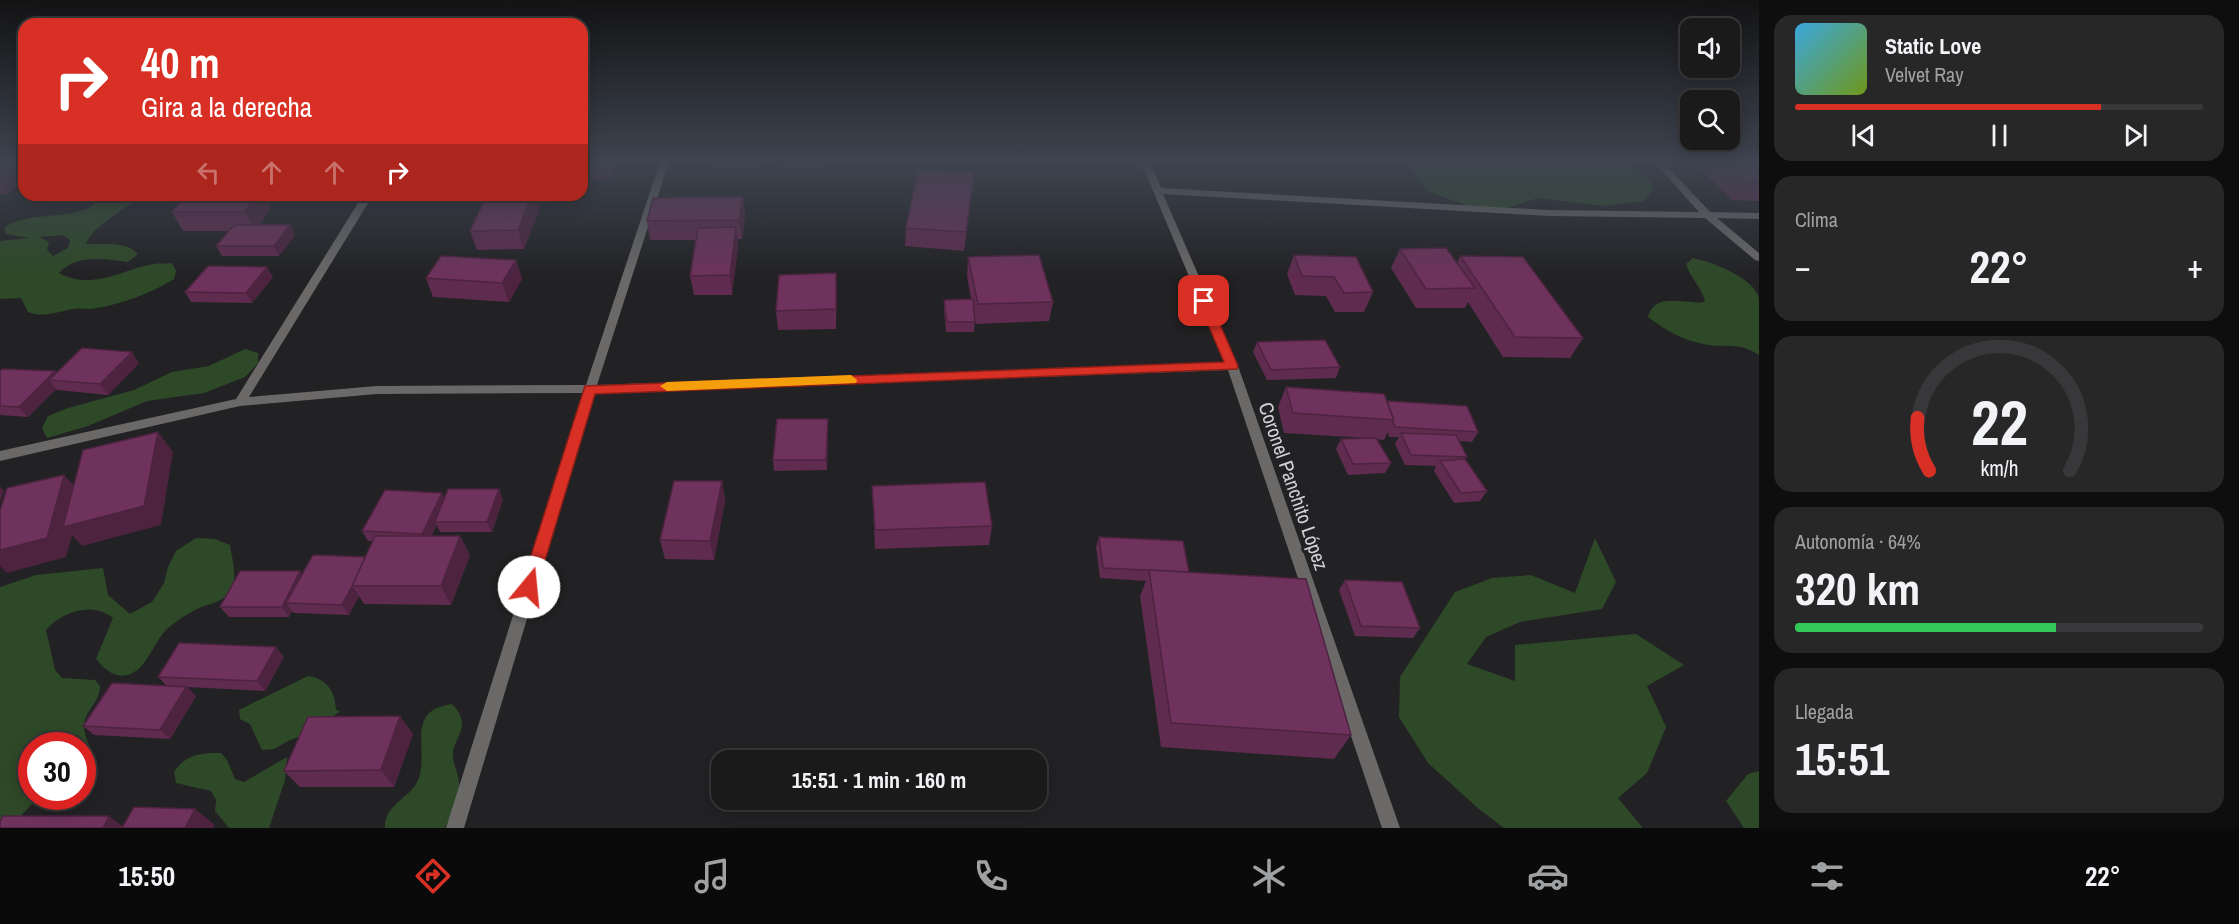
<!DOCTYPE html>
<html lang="es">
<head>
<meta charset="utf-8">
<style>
	:root { --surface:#1a1a1b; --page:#272728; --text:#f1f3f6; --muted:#9fa1a3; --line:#38383a; --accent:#d93025 }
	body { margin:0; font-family:"Archivo Narrow",sans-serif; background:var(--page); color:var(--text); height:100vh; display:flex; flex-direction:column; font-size:22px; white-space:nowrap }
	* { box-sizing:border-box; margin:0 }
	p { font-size:20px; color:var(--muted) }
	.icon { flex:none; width:33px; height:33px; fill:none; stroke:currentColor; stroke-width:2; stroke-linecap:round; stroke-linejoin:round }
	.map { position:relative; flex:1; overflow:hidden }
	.details { display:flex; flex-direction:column; gap:15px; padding:15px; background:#0e0e0f; width:480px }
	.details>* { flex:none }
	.guide { position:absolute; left:18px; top:18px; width:570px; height:183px; border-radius:18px; box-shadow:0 3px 15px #0003,0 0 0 2px var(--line); background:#d93025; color:#fff; overflow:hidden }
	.tools { position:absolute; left:1680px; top:18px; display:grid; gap:12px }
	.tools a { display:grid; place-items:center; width:60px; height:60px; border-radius:12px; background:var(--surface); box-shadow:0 3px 15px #0003,0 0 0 2px var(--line); font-size:30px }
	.speed { position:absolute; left:18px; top:732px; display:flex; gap:12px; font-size:30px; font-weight:700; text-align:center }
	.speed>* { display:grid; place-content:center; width:78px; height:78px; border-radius:50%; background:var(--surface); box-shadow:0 3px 15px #0003,0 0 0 2px var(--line); line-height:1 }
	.speed .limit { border:9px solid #d22; background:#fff; color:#111 }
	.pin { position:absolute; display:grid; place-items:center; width:51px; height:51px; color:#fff; margin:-26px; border-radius:12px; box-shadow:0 3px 9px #0006 }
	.me { position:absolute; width:66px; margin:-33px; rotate:17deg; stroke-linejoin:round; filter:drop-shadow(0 0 4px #0008) }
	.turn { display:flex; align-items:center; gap:21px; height:126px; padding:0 24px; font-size:27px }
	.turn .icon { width:78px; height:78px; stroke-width:2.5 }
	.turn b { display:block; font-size:42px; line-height:51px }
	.lanes { display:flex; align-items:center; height:57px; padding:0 24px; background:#0003; justify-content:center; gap:30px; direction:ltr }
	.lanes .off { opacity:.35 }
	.big { font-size:45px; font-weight:800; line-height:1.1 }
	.details .tile { flex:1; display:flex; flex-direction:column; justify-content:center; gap:9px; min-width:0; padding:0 21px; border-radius:18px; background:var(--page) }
	.details .dial { align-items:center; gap:0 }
	.dial svg { height:156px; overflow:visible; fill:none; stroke:var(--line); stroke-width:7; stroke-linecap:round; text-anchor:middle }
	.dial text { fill:var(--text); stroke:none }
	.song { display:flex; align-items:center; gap:18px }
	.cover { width:72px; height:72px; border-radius:9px; background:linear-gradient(135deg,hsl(200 70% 55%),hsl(80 70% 35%)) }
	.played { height:6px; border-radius:3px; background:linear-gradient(90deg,var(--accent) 75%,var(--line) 75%) }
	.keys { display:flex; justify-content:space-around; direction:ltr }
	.heat { display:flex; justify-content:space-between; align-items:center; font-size:33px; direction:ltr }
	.charge { height:9px; border-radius:4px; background:linear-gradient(90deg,#34c759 64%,var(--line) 0) }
	.trip { position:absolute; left:711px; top:750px; width:336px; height:60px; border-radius:18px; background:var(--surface); box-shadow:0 3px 15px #0003,0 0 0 2px var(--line); font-weight:800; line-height:60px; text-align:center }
	.dock { display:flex; height:96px; justify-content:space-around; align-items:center; background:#0a0a0b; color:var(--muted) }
	.dock .icon { width:42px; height:42px }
	.dock .on { color:var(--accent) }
	.dock b { font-size:27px; color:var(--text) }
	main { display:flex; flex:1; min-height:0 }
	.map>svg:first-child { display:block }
	.green { fill:#2e4927; fill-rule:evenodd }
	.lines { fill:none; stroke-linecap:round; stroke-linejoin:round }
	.minor { fill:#6a6968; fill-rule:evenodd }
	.wall { fill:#5f2b4f }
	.shaded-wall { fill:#4d2340 }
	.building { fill:#6e325c; stroke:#4d2340; stroke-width:1.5 }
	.route { fill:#d93025; stroke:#8d1f18; stroke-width:1.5 }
	.slow { fill:#f59e0b }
	.labels { text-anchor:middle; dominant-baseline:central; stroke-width:6; stroke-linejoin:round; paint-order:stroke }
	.street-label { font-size:20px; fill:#d3d3d5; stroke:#222224 }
</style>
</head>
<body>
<main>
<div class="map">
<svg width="1759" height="828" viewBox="0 0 1759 828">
	<rect width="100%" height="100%" fill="#222224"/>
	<g class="green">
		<path d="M 1407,162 L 1622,162 C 1634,169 1651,174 1653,190 L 1644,201 L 1603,206 L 1538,198 L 1495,212 L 1478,210 L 1430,192 L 1421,184 Z"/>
		<path d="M 101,195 L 145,195 C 128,207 93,225 86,244 C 103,245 126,240 138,254 L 128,262 C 104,259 77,254 59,273 C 92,291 121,270 153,264 C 159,263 166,264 172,263 L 176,271 L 174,279 C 150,294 119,305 91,309 C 85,309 79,308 73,309 C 57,312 43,318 28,312 L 21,298 L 0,299 L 0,241 L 29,238 L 6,234 L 4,228 C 32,207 87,225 101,195 ZM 63,235 L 70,240 L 68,248 L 53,256 L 47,250 L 49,242 L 39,237 Z"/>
		<path d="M 1693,258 C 1712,262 1753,277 1759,298 C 1759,310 1759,342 1759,355 C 1739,342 1731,348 1709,345 C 1686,342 1666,331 1648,317 C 1656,291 1683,305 1705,302 C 1702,287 1690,278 1686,264 Z"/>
		<polygon points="245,349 258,353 258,363 245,377 204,393 147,401 88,426 47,438 42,428 48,416 68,408 134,390 172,372 209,366"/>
		<path d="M 196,538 L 215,539 L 230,545 C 232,560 238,576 231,590 C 224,603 206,604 195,610 C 186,615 176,621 168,628 C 154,640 147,671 127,675 C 113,678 104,668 96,659 L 113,618 C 92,601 62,612 46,630 L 55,670 L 62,678 L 95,680 L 100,686 C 100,700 91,705 86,717 C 79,731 92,750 97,763 L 83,769 L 95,772 L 83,777 L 82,746 L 32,746 L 32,796 L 42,797 C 26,806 19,824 0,828 L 0,587 L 36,575 L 103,568 L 108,595 L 130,614 L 152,602 L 164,583 L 168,567 L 176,551 Z"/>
		<polygon points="1595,538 1616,582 1602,609 1520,622 1486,637 1467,664 1515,681 1515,645 1636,634 1684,665 1647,686 1666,727 1647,773 1618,798 1643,828 1504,828 1479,809 1428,763 1399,717 1400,677 1455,592 1492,578 1531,575 1575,593"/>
		<path d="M 308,676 C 327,679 335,691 336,710 L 340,711 L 316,730 L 288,741 L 274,749 L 262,750 L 250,724 L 240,719 L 239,710 Z"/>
		<path d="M 452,704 C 475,727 451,739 453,756 C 453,765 459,774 459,783 C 460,798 452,815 445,828 L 385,828 C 384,806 406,800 416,784 C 433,755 401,711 452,704 Z"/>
		<path d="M 208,753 L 221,753 L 227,760 L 235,779 L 244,782 L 287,757 L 285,780 L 269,828 L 229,828 L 215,811 L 216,800 L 211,791 L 176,783 L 174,772 C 183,759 192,755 208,753 Z"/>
		<polygon points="1759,771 1759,828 1744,828 1726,801 1748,774"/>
	</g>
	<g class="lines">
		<polygon class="minor" points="660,162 669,162 597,385 1225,362 1141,162 1150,162 1161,188 1549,210 1699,212 1654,162 1663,162 1710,212 1759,213 1759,219 1717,218 1759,253 1759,261 1755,260 1705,218 1549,216 1163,194 1238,366 1400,828 1382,828 1228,370 595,393 464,828 446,828 583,393 377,394 240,406 0,461 0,451 236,399 363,195 373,195 249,397 377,386 586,385"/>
	</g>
	<g class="wall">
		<polygon points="0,162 8,194 0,194"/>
		<polygon points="582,162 616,162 612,178 582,179"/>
		<polygon points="712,162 761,162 760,167 713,168"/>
		<polygon points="782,162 820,162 819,168 782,168"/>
		<polygon points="1693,162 1759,162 1759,201 1732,200"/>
		<polygon points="974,173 972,191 964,251 905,246 906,228"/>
		<polygon points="187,195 264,195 271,208 259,225 295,235 279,256 222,256 216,246 229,231 183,231 172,212"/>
		<polygon points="487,195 536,195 540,208 524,249 477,250 470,231"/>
		<polygon points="743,197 745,215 742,239 737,239 738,246 732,295 694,295 690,276 696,240 650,240 647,221"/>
		<polygon points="1400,249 1457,263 1460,256 1583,338 1570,358 1503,357 1468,302 1465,308 1416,308 1391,268"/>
		<polygon points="1294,255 1373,292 1364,312 1335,312 1326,296 1295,295 1287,274"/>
		<polygon points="968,257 1053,302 1049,321 976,324 975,321 974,332 946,332 944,310 944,300 971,299 967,276"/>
		<polygon points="516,260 522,279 509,302 433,297 426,278"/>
		<polygon points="836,273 836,329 778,330 776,311"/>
		<polygon points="273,277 252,303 191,302 185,292"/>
		<polygon points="1257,342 1340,367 1336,378 1267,380 1253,352"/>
		<polygon points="139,363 108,395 57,390 56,389 28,417 0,415 0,371 56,373"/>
		<polygon points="1286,387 1387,401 1478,432 1472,442 1459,441 1467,457 1465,459 1487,491 1480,501 1454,503 1434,471 1436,466 1405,465 1395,444 1399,437 1389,437 1388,432 1384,440 1377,439 1391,463 1385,473 1348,475 1336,449 1341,439 1366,438 1284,433 1278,407"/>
		<polygon points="828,419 828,429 827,470 774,471 773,460"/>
		<polygon points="722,481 725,501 714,560 665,559 660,540"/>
		<polygon points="872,486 992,526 989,545 875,549"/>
		<polygon points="445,498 503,499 492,532 440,532 437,525 431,536 460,536 470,555 451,605 364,604 359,596 349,615 294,613 292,611 289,617 229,617 220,607 302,575 365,557 373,541 368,541 362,531"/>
		<polygon points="1099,537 1189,572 1351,735 1334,759 1161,747 1140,596 1146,581 1100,578 1096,547"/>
		<polygon points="1345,580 1420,628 1413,638 1355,636 1339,590"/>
		<polygon points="284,657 265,691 187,687 196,696 170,739 94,735 83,726 167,686 158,677"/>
		<polygon points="413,734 394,787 300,787 284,771"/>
	</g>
	<g class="shaded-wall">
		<polygon points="11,162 24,162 24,180 8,194 0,184 0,171"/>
		<polygon points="608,162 616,162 612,178"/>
		<polygon points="974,173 972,191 964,251 966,232"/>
		<polygon points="258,195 264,195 271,208 254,230 244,212"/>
		<polygon points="532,195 536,195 540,208 524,249 518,230"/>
		<polygon points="743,197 745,215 742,239 739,220"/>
		<polygon points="290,225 295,235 279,256 274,246"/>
		<polygon points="736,227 738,246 732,295 730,275"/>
		<polygon points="516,260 522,279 509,302 502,283"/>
		<polygon points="267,267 273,277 252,303 246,293"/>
		<polygon points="836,273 837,293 836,329"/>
		<polygon points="132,352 139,363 108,395 100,384"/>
		<polygon points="55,371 63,381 49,380 56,389 28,417 19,407"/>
		<polygon points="828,419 828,429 827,470 826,460"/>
		<polygon points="158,432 173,452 161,525 82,546 72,535 66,557 7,573 0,566 0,550 64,475 82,494"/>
		<polygon points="722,481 725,501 714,560 710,541"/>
		<polygon points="0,487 4,491 0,502"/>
		<polygon points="499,489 503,499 492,532 487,522"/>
		<polygon points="442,493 447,503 435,522 437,525 427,544 422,534"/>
		<polygon points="460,536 470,555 451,605 441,586"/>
		<polygon points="300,571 307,581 286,603 292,611 289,617 282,607"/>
		<polygon points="352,586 359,596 349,615 342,605"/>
		<polygon points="276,647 284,657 265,691 257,681"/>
		<polygon points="186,687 196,696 170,739 160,730"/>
		<polygon points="400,716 413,734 394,787 381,770"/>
		<polygon points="195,809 215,825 213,828 185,828"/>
		<polygon points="109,816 125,828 103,828"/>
	</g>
	<g class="building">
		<polygon points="0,162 11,162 0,171"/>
		<polygon points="1725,162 1759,162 1759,182 1745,182"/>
		<polygon points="918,169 974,173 966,232 906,228"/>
		<polygon points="187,195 258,195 244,212 172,212"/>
		<polygon points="487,195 532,195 518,230 470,231"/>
		<polygon points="743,197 739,220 647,221 653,198"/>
		<polygon points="234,225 290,225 274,246 216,246"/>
		<polygon points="736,227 730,275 690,276 698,228"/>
		<polygon points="1446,248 1475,288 1426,289 1400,249"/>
		<polygon points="1039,255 1053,302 978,304 968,257"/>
		<polygon points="1294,255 1356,257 1373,292 1344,293 1334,277 1302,276"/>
		<polygon points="441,256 516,260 502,283 426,278"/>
		<polygon points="1460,256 1523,257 1583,338 1515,337"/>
		<polygon points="208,266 267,267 246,293 185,292"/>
		<polygon points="836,273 836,309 776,311 779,275"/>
		<polygon points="973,299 975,322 947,322 944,300"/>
		<polygon points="1325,340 1340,367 1271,370 1257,342"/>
		<polygon points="82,348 132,352 100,384 49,380"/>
		<polygon points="2,369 55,371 19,407 0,406 0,371"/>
		<polygon points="1286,387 1384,394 1394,420 1293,413"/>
		<polygon points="1387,401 1467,406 1478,432 1395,427 1393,422 1394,420"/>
		<polygon points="777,419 828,419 826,460 773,460"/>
		<polygon points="158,432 144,506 63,527 83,450"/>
		<polygon points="1401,433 1456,435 1467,457 1411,455"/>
		<polygon points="1376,438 1391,463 1353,464 1341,439"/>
		<polygon points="1465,459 1487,491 1461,493 1440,461"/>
		<polygon points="64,475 47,538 0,550 0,511 7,488"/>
		<polygon points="674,481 722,481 710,541 660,540"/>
		<polygon points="985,482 992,526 875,530 872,486"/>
		<polygon points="448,489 499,489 487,522 435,522"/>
		<polygon points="385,490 442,493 422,534 362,531"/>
		<polygon points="375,536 460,536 441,586 352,586"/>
		<polygon points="1099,537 1183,541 1189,572 1103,568"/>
		<polygon points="313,555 365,557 352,586 342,605 286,603"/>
		<polygon points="1149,570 1306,579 1351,735 1171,723"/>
		<polygon points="240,571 300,571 282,607 220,607"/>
		<polygon points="1345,580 1402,582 1420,628 1361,626"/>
		<polygon points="179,643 276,647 257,681 158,677"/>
		<polygon points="112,683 186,687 160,730 83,726"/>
		<polygon points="400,716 381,770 284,771 308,717"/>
		<polygon points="134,807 195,809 185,828 122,828"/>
		<polygon points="3,816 109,816 103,828 0,828 0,821"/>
	</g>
	<linearGradient id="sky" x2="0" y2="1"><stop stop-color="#131314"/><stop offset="0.58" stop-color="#3e4450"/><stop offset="1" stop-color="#3e4450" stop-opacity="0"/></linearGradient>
	<rect width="1759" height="278" fill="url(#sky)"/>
	<polygon class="route" points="1204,297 1210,301 1238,366 1237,369 595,394 537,587 535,591 529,593 524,591 521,587 585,386 1224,362 1198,301"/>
	<polygon class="slow" points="851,375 857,380 856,383 667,391 660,386 667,382"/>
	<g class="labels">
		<g class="street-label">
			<text transform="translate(1294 486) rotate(71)">Coronel Panchito López</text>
		</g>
	</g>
</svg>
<div class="tools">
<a><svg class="icon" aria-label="sound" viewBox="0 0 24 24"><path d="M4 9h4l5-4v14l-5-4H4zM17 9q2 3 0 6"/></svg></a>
<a><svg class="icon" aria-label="search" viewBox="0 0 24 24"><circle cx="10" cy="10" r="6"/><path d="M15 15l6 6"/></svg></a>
</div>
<div class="speed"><div class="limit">30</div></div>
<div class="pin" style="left:1204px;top:301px;background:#d93025"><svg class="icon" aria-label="arrive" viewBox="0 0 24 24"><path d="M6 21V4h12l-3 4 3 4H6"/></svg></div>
<svg class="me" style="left:529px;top:587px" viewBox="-20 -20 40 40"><circle r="19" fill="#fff"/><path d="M0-13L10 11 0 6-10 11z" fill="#d93025"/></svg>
<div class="trip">15:51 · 1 min · 160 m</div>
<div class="guide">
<div class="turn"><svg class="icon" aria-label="right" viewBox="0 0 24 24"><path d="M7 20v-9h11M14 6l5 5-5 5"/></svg><div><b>40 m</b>Gira a la derecha</div></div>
<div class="lanes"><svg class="icon off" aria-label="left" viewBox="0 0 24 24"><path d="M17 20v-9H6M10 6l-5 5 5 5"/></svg><svg class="icon off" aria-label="ahead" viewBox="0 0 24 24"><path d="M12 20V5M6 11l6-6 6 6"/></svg><svg class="icon off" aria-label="ahead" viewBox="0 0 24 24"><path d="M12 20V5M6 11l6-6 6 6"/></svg><svg class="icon" aria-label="right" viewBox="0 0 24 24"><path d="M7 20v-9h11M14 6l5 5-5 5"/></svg></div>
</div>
</div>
<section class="details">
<div class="tile">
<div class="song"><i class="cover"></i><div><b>Static Love</b><p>Velvet Ray</p></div></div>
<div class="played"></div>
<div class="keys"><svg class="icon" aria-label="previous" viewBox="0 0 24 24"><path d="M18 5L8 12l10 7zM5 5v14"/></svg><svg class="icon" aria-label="pause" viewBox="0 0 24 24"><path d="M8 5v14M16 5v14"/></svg><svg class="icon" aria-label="next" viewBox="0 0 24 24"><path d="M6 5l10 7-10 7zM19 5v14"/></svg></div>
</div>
<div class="tile"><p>Clima</p>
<div class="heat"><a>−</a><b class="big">22°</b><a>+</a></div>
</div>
<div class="tile dial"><svg viewBox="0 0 100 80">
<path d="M14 69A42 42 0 1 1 86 69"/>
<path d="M14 69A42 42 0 0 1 8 42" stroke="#d93025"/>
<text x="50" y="56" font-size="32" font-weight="700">22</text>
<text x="50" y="72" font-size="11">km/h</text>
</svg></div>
<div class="tile"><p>Autonomía · 64%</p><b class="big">320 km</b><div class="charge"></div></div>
<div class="tile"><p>Llegada</p><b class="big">15:51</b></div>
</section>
</main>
<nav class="dock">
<b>15:50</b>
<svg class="icon on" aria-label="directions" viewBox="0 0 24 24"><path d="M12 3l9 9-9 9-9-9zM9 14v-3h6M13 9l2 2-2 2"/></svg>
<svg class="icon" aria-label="music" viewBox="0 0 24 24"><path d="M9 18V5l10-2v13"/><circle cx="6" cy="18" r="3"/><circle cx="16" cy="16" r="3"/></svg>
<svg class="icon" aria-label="phone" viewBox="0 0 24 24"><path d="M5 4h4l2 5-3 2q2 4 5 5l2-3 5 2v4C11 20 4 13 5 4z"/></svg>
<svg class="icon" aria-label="climate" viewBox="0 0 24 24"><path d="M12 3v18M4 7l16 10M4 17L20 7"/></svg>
<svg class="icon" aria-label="car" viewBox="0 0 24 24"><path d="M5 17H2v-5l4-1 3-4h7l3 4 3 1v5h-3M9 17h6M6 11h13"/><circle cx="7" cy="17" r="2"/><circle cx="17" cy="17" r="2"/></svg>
<svg class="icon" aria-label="filters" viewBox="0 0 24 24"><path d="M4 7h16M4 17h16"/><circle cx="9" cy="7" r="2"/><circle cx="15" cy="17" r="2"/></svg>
<b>22°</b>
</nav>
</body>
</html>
